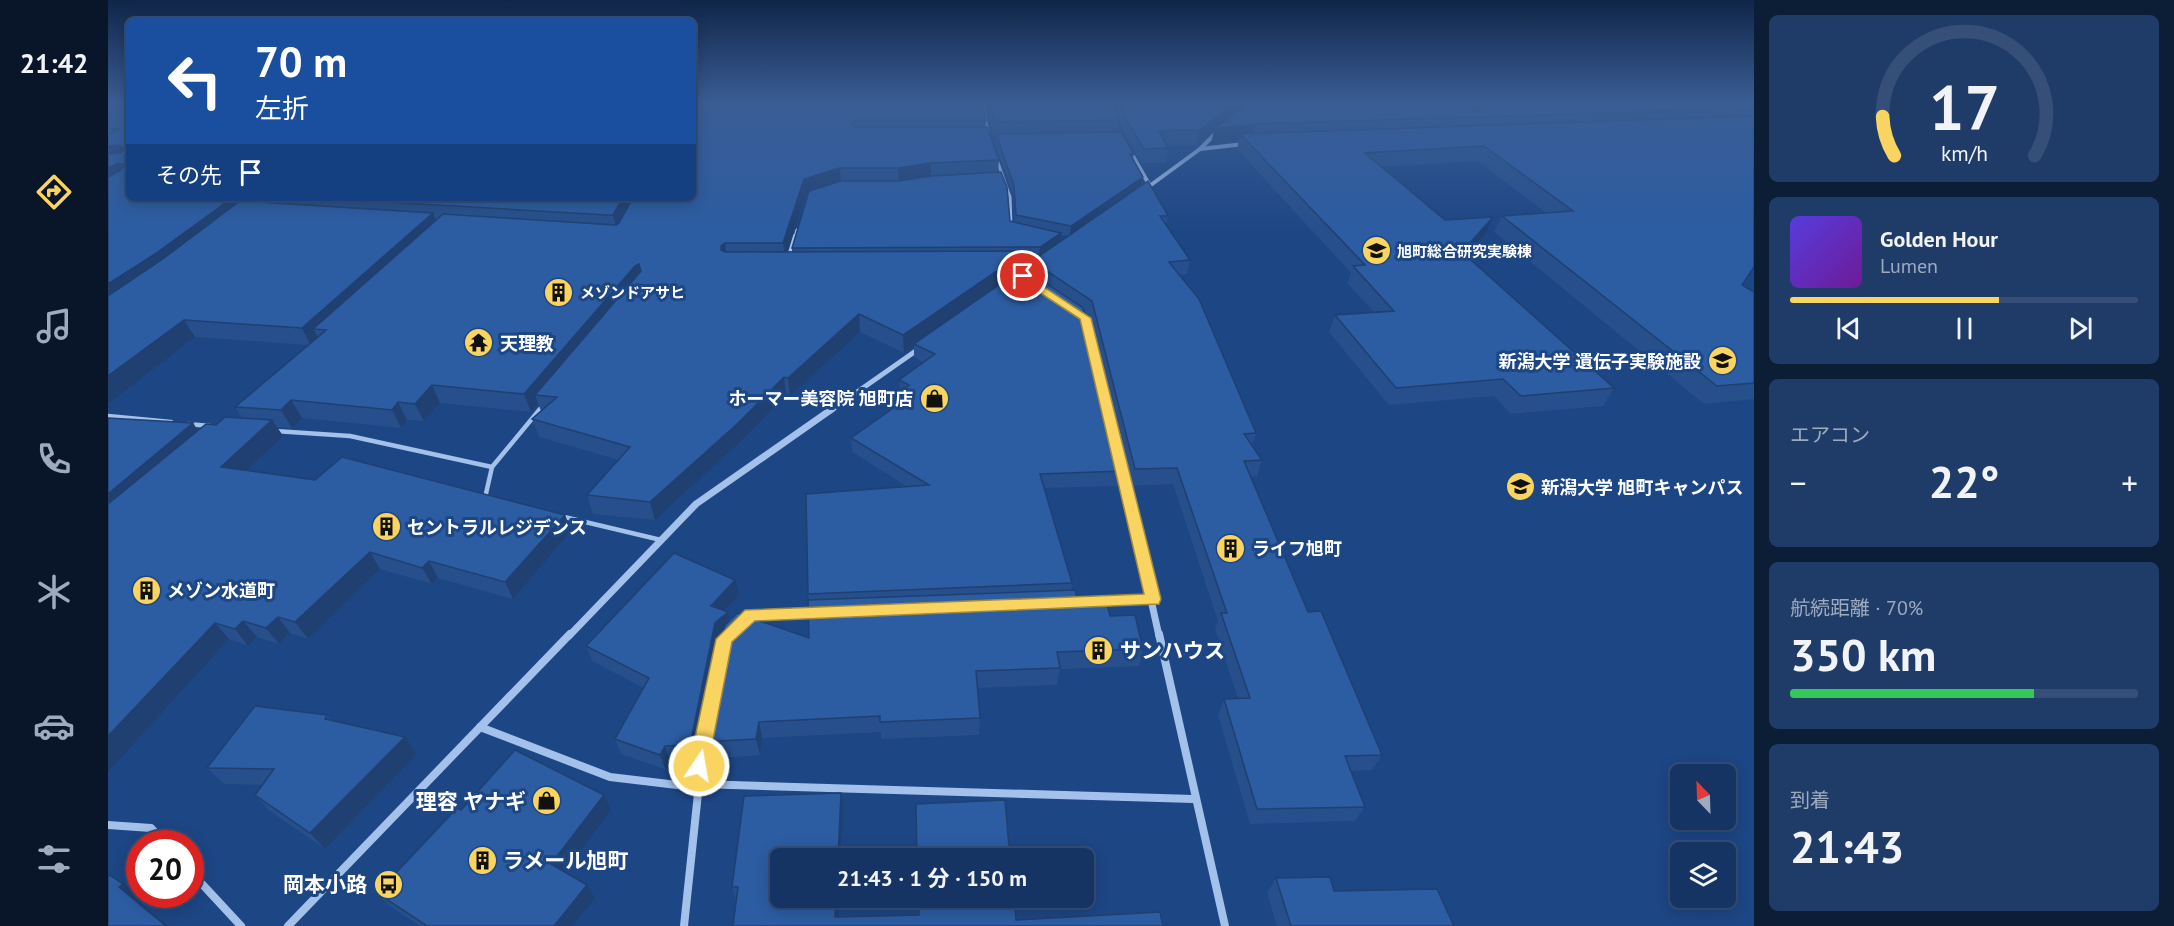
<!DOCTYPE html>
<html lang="ja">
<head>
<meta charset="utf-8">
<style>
	:root { --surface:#163463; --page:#1f3c69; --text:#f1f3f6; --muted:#9eaabe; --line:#354f78; --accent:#fad461 }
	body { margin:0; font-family:"PT Sans","Noto Sans JP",sans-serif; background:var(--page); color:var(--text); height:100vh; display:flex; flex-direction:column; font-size:22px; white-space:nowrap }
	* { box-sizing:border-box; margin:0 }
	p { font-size:20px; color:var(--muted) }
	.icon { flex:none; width:33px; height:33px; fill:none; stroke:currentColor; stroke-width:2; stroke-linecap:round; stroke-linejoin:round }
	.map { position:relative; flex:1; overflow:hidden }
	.side { display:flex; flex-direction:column; gap:15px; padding:15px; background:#0c1d36; width:420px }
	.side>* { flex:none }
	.hud { position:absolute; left:18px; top:18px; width:570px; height:183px; border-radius:9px; box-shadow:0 3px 15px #0003,0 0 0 2px var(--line); background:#1a4fa0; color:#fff; overflow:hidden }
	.needle { width:39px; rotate:337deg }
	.controls { position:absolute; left:1562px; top:764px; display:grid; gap:12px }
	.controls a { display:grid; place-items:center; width:66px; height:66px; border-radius:9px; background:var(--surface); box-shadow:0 3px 15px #0003,0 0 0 2px var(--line); font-size:30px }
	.speed { position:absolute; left:18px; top:830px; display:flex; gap:12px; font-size:30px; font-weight:700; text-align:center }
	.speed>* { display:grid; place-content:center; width:78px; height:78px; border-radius:50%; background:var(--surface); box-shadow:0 3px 15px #0003,0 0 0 2px var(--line); line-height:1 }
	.speed .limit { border:9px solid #d22; background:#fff; color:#111 }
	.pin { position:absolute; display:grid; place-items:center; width:51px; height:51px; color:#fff; margin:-26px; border:3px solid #fff; border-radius:50%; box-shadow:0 2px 6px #0007 }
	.me { position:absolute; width:66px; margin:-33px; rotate:12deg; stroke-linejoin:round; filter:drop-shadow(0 0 4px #0008) }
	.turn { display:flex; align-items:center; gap:21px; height:126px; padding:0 30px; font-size:27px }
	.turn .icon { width:78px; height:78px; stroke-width:2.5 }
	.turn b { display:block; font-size:42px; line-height:51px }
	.then { display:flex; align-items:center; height:57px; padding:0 30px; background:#0003; gap:12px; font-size:22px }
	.big { font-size:45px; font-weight:700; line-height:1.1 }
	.side .card { flex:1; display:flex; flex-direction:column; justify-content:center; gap:9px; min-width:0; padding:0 21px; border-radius:9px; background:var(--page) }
	.side .dial { align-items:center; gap:0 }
	.dial svg { height:156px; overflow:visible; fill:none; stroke:var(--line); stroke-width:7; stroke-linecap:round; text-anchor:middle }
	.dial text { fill:var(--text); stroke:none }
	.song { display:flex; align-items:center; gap:18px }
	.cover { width:72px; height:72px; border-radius:9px; background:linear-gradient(135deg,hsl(250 70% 55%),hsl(280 70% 35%)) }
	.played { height:6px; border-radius:3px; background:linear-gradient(90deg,var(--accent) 60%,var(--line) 60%) }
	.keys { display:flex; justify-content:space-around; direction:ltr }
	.heat { display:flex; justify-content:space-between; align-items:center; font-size:33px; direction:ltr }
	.charge { height:9px; border-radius:4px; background:linear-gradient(90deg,#34c759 70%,var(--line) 0) }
	.trip { position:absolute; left:662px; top:848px; width:324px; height:60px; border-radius:9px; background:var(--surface); box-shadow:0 3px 15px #0003,0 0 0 2px var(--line); font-weight:700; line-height:60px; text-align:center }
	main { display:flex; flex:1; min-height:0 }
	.menu { display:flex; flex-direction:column; width:108px; justify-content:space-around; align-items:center; background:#091528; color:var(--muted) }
	.menu .icon { width:42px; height:42px }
	.menu .active { color:var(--accent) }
	.menu b { font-size:27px; color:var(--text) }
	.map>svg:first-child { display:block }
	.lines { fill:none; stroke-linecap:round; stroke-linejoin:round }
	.service-far3 { stroke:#a3c1ea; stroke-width:3 }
	.service-far2 { stroke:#a3c1ea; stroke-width:4 }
	.service-far1 { stroke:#a3c1ea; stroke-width:4.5 }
	.service { stroke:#a3c1ea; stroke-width:6 }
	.minor-far3 { stroke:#a3c1ea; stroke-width:4 }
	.minor-far2 { stroke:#a3c1ea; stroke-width:5 }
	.minor-far1 { stroke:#a3c1ea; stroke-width:7 }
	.minor { stroke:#a3c1ea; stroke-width:8 }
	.wall { fill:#264f8b; fill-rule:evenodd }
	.shaded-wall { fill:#1f4071 }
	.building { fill:#2c5ca2; stroke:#1f4071; stroke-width:1.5 }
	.route { fill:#fad461; stroke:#a28a3f; stroke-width:1.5 }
	.labels { text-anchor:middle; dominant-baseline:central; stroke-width:6; stroke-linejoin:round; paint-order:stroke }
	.far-poi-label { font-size:15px; font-weight:bold; fill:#fff; stroke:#1d4684; text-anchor:start }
	.poi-label { font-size:18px; font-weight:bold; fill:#fff; stroke:#1d4684; text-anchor:start }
	.near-poi-label { font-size:21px; font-weight:bold; fill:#fff; stroke:#1d4684; text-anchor:start }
</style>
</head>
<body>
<main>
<nav class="menu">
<b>21:42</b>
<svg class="icon active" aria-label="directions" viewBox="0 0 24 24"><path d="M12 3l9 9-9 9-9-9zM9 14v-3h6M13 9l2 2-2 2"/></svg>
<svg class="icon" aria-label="music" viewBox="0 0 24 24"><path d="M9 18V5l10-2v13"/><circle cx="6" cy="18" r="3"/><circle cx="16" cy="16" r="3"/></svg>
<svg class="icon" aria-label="phone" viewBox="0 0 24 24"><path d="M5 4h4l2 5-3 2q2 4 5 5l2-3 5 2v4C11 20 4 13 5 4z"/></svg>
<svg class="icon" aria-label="climate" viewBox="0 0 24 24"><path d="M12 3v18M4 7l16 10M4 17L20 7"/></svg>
<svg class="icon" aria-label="car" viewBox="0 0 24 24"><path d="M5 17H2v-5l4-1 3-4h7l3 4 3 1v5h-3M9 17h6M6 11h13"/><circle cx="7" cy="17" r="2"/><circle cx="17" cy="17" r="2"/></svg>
<svg class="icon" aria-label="filters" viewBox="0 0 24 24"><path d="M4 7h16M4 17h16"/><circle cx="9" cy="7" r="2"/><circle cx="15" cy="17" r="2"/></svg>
</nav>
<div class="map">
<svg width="1646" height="926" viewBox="0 0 1646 926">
	<rect width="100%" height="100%" fill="#1d4684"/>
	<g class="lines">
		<g class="service-far3">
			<polyline points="874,102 880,132"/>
			<polyline points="889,160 902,197 903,227"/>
			<polyline points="687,237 689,230"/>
		</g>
		<g class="service-far2">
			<polyline points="681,256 687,236"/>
			<polyline points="431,411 435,406"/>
		</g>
		<g class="service-far1">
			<polyline points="0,416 63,422"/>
			<polyline points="80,424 102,426"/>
			<polyline points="167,431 242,436 384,467"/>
			<polyline points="377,498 384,467 432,409"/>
			<polyline points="452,516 553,540"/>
			<polyline points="965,602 1044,599"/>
			<polyline points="637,620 643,615 705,613"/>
		</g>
		<polyline class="service" points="587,785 595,743"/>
		<g class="minor-far3">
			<polyline points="1092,149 1136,144"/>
			<polyline points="1022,151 1042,186"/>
			<polyline points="1036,190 1092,149 1110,131"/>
		</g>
		<polyline class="minor-far2" points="722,411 812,348"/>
		<g class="minor-far1">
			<polyline points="1013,464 1051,636"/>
			<polyline points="461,636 588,504 724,409"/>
		</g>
		<g class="minor">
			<polyline points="1051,634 1117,926"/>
			<polyline points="372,727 502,777 586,787 591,784 1085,799"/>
			<polyline points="0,825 43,828 57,843"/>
			<polyline points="82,871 133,926"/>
			<polyline points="180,926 462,634"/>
			<polyline points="576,926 591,784"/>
		</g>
	</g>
	<g class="wall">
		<path d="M 0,102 L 21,102 L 21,198 L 585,198 L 585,102 L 878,120 L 877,127 L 891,160 L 890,172 L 902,221 L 907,222 L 906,196 L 887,144 L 888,136 L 885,136 L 878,102 L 1005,102 L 1011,120 L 1009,132 L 1026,154 L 1025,158 L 1035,177 L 1034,185 L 1060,216 L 1058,225 L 1082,260 L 1079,274 L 1072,275 L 1148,433 L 1144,445 L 1154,460 L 1149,476 L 1143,477 L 1200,612 L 1274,755 L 1264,770 L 1243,771 L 1257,807 L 1247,821 L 1142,824 L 1110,715 L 1116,699 L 1130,698 L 1107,629 L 1110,621 L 1065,484 L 1023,486 L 982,316 L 977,312 L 1015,471 L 1012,486 L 936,488 L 964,583 L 963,590 L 971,605 L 1002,616 L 1035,649 L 1031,666 L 952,669 L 949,685 L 870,688 L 872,718 L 871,735 L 773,739 L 773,732 L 654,738 L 652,755 L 598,759 L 592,742 L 615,635 L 611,638 L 587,759 L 562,761 L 558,770 L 513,754 L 507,739 L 536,688 L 484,661 L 478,646 L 631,595 L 617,611 L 620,612 L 622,620 L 701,638 L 701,600 L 700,594 L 800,487 L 744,452 L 743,438 L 779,412 L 779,401 L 792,392 L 791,380 L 815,362 L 806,357 L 806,346 L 796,353 L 752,332 L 682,396 L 678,395 L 631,443 L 547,520 L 485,514 L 479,495 L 511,460 L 431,437 L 424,419 L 433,411 L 430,403 L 423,412 L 332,403 L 316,421 L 299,420 L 293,428 L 194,418 L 184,428 L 169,427 L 175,436 L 138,471 L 457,515 L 463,531 L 405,599 L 330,578 L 324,584 L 272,569 L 200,639 L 182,633 L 171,644 L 149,637 L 140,646 L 121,639 L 0,772 L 85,423 L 90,431 L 108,425 L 134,418 L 127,407 L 200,345 L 87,337 L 0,404 ZM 698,194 L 700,194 L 684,248 L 684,252 L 679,252 ZM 953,235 L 960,236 L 952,242 ZM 918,258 L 928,258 L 924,261 L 923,273 L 916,269 L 917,268 Z"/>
		<polygon points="1007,102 1646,102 1646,267 1634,285 1646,292 1646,399 1596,404 1386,232 1394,216 1438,213 1370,161 1273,167 1337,220 1385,217 1378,233 1358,256 1506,388 1495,406 1403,414 1386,396 1281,405 1221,332 1227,315 1266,312 1239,283 1243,273 1129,149 1131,140 1103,144 1106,131 1089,145 1059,146 1060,148 1058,163 1034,163 1017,135"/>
		<polygon points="219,715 223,720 297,737 309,754 217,849 162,811 147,795 154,785 116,784 99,768"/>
		<polygon points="735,809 730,917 908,920 1055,926 625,926 628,901 624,887"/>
		<polygon points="353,810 503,810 456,872 479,885 487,898 465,926 312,926 282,906 269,893"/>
		<polygon points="1168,878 1226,891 1346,926 1169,926 1159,893"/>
	</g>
	<g class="shaded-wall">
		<polygon points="1130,102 1145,102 1147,124 1144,139 1132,134 1131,140 1103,144 1106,131 1089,145 1091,130"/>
		<polygon points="12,145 21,160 0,162 0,146"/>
		<polygon points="10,163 19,178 0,188 0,168"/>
		<polygon points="823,163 823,178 791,183 790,168"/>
		<polygon points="732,168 733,183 698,194 677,259 675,243 696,179"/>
		<polygon points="1035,177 1033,187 962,237 963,226"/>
		<polygon points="124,198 144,198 146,202 0,309 0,284"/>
		<polygon points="515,198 527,198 509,231 505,215"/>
		<polygon points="325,213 331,229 205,329 211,339 203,346 194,328"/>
		<polygon points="1385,217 1378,233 1347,269 1354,252"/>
		<polygon points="953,233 952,243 931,258 932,247"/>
		<polygon points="617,243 619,259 616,267 613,246"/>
		<polygon points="918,251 917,268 807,345 806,344 806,346 796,353 795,335"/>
		<polygon points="531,264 535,281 427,395 430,403 423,412 416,394 527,266"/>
		<polygon points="751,314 752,332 682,396 680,378"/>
		<polygon points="76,320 87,337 0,404 0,376"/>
		<polygon points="676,377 678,395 631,443 547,520 542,502"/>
		<polygon points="324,385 332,403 316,421 307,404"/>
		<polygon points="183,400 194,418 184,428 173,410"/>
		<polygon points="290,402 299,420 293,428 284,410"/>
		<polygon points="164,420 175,436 124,484 113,467"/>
		<polygon points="85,423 96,440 0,522 0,494"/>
		<polygon points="457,515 463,531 405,599 397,582"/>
		<polygon points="262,552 272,569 200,639 187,622"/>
		<polygon points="321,561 330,578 324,584 314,568"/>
		<polygon points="627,580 631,595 607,621 603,606"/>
		<polygon points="620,612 623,627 611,638 587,759 582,745 607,623"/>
		<polygon points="170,617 182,633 171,644 158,628"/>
		<polygon points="135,621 149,637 140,646 127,629"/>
		<polygon points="107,623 121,639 0,772 0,736"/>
		<polygon points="651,722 654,738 652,755 648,739"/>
		<polygon points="297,737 309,754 217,849 202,833"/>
		<polygon points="557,746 562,761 558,770 552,755"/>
		<polygon points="733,793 735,809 733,858 730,858"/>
		<polygon points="496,795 503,810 452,878 443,864"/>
		<polygon points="15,884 35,899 31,902 60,926 58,926 11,887"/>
		<polygon points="479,885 487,898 465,926 446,926"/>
		<polygon points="728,897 731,897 730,926 727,917"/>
	</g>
	<g class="building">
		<polygon points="0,102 21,102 21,198 124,198 47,254 0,284 0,177 13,170 16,165 10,163 0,168 0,154 13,153 16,149 12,145 0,146 0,134 11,129 0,128"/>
		<polygon points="585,102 874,102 878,120 747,120 744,124 748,127 879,127 891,160 823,163 790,168 732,168 696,179 675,243 617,243 613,246 613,250 617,252 918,251 795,335 751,314 680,378 676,377 628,425 542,502 479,495 522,447 424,419 449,397 427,395 533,271 531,264 527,266 416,394 324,385 307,404 290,402 284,410 183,400 173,410 127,407 218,330 205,329 335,214 508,225 511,223 525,198 585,198"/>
		<polygon points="881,102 1005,102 1011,120 886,122"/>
		<polygon points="1013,102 1130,102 1091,130 1051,131 1060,148 1036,149 1019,121"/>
		<polygon points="1142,102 1357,102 1367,112 1372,112 1373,107 1368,102 1600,102 1615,109 1147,124 1106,129"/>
		<polygon points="1618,102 1646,102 1646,108 1631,109"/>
		<polygon points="1646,116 1646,267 1634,285 1646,292 1646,383 1609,386 1394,216 1465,211 1376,146 1257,153 1337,220 1385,217 1354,252 1506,388 1413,396 1395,379 1288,388 1227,315 1286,311 1245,266 1257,265 1132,134"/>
		<polygon points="1013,132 1026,154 1022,154 1035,177 963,226 908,215 906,186 888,134"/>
		<polygon points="893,172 899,187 902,221 953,233 932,247 684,248 701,191 733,181 791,181 823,176"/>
		<polygon points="1040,181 1060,216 1052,216 1082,260 1061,262 1091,299 1148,433 1136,434 1154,460 1136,461 1200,612 1213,611 1274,755 1237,756 1257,807 1149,809 1116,699 1142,698 1113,613 1119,613 1069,468 1027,469 984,301 924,261"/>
		<polygon points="211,198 515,198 505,215 499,215"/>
		<polygon points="132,201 325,213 194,328 76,320 0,376 0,296 52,261"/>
		<polygon points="915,268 975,308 1015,471 932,474 964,583 700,594 698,494 821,485 743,438 788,406 779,401 801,385 791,380 827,354 806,344"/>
		<polygon points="117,417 164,420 113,467 207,480 234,457 457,515 397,582 321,561 314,568 262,552 187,622 170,617 158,628 135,621 127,629 107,623 0,736 0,504 98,424 108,425"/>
		<polygon points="0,418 85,423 0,494"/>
		<polygon points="566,553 627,580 603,606 620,612 607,623 582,745 557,746 552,755 507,739 541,678 478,646"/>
		<polygon points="967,590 971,605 999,604 1002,616 1027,615 1035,649 949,652 952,668 868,671 872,718 772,722 772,716 651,722 648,739 592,742 617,625 629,613 701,638 700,600"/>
		<polygon points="147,706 219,715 217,719 297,737 202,833 147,795 166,769 99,768"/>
		<polygon points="407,750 496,795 443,864 479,885 446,926 319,926 269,893 349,808 353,810"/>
		<polygon points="733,793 730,858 672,858 672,897 728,897 727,917 811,915 810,897 906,897 908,920 1052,912 1055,926 625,926 630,887 624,887 636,796"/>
		<polygon points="897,800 902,858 809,858 808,804"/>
		<polygon points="0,874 15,884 11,887 58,926 0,926"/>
		<polygon points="1222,877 1226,891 1329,889 1346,926 1183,926 1168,878"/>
	</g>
	<linearGradient id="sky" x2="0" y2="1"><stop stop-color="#102649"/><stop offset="0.44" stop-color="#3a5d94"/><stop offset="1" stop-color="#3a5d94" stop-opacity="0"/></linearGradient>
	<rect width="1646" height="232" fill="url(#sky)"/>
	<polygon class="route" points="915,273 983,318 1053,599 1051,604 647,621 624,642 600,766 597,772 591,775 584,772 581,766 608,639 637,610 1036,594 972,319 911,279 911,274"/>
	<defs>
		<symbol id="university-disc" viewBox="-11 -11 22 22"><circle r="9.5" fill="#fad461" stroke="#1d4684"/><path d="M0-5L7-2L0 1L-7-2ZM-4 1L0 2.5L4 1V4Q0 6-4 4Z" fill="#111"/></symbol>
		<symbol id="building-disc" viewBox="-11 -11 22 22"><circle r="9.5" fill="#fad461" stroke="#1d4684"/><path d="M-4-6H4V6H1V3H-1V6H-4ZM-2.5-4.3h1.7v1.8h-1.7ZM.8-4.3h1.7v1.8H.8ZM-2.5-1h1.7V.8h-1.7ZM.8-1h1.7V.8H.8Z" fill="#111"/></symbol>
		<symbol id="temple-disc" viewBox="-11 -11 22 22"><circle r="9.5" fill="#fad461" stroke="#1d4684"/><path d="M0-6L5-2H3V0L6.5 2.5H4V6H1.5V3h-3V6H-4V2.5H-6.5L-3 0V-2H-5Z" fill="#111"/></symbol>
		<symbol id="shop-disc" viewBox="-11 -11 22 22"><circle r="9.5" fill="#fad461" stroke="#1d4684"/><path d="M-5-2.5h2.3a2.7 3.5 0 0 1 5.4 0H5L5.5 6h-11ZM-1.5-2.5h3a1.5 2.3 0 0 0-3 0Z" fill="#111"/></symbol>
		<symbol id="bus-disc" viewBox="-11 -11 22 22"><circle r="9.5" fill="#fad461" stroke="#1d4684"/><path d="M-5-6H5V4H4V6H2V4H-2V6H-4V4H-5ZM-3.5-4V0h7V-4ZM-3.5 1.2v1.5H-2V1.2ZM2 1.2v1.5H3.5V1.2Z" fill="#111"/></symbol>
	</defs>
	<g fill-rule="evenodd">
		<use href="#university-disc" x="1252" y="234" width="33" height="33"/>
		<use href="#building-disc" x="434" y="276" width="33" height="33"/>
		<use href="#temple-disc" x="354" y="326" width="33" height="33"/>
		<use href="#university-disc" x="1598" y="344" width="33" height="33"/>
		<use href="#shop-disc" x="810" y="382" width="33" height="33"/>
		<use href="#university-disc" x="1396" y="470" width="33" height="33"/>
		<use href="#building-disc" x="262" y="510" width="33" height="33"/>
		<use href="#building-disc" x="1106" y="532" width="33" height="33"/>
		<use href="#building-disc" x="22" y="574" width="33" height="33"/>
		<use href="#building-disc" x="974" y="634" width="33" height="33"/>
		<use href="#shop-disc" x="422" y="784" width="33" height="33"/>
		<use href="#building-disc" x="358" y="844" width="33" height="33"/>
		<use href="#bus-disc" x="264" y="868" width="33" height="33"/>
	</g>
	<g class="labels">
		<g class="far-poi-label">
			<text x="1289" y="251">旭町総合研究実験棟</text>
			<text x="472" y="292">メゾンドアサヒ</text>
		</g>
		<g class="poi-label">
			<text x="392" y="343">天理教</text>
			<text x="1593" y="361" text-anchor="end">新潟大学 遺伝子実験施設</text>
			<text x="805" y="398" text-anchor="end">ホーマー美容院 旭町店</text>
			<text x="1433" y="487">新潟大学 旭町キャンパス</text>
			<text x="299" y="527">セントラルレジデンス</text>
			<text x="1144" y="548">ライフ旭町</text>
			<text x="59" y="590">メゾン水道町</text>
		</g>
		<g class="near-poi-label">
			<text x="1012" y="650">サンハウス</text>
			<text x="418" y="801" text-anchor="end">理容 ヤナギ</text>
			<text x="395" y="860">ラメール旭町</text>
			<text x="259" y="884" text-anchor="end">岡本小路</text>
		</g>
	</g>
</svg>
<div class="controls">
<a><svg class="needle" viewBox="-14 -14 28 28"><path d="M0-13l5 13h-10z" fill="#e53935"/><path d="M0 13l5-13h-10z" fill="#9eaabe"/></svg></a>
<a><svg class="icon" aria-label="layers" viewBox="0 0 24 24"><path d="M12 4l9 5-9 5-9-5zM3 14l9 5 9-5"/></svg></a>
</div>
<div class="speed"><div class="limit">20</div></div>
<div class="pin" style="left:915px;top:276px;background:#d93025"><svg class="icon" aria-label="arrive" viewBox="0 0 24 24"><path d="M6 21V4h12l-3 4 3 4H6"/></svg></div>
<svg class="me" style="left:591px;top:766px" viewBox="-20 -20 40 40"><circle r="17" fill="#fad461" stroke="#fff" stroke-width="3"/><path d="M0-11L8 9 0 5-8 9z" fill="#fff"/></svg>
<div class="trip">21:43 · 1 分 · 150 m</div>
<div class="hud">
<div class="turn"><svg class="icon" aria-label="left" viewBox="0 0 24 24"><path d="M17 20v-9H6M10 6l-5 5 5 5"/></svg><div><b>70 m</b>左折</div></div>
<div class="then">その先<svg class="icon" aria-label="arrive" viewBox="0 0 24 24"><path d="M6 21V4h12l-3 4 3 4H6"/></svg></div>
</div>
</div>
<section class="side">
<div class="card dial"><svg viewBox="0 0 100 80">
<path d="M14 69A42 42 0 1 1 86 69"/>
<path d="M14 69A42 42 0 0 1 8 49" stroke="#fad461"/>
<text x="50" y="56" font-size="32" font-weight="700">17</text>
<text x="50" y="72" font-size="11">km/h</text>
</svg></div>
<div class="card">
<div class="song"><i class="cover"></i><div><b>Golden Hour</b><p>Lumen</p></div></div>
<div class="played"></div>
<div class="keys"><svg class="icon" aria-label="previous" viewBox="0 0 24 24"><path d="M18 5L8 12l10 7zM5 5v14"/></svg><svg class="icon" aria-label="pause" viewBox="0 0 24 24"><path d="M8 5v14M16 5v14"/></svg><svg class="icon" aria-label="next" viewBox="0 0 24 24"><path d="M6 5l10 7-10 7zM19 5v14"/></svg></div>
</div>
<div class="card"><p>エアコン</p>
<div class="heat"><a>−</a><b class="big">22°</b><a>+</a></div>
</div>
<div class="card"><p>航続距離 · 70%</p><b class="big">350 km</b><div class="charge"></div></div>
<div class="card"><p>到着</p><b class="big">21:43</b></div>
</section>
</main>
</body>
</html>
